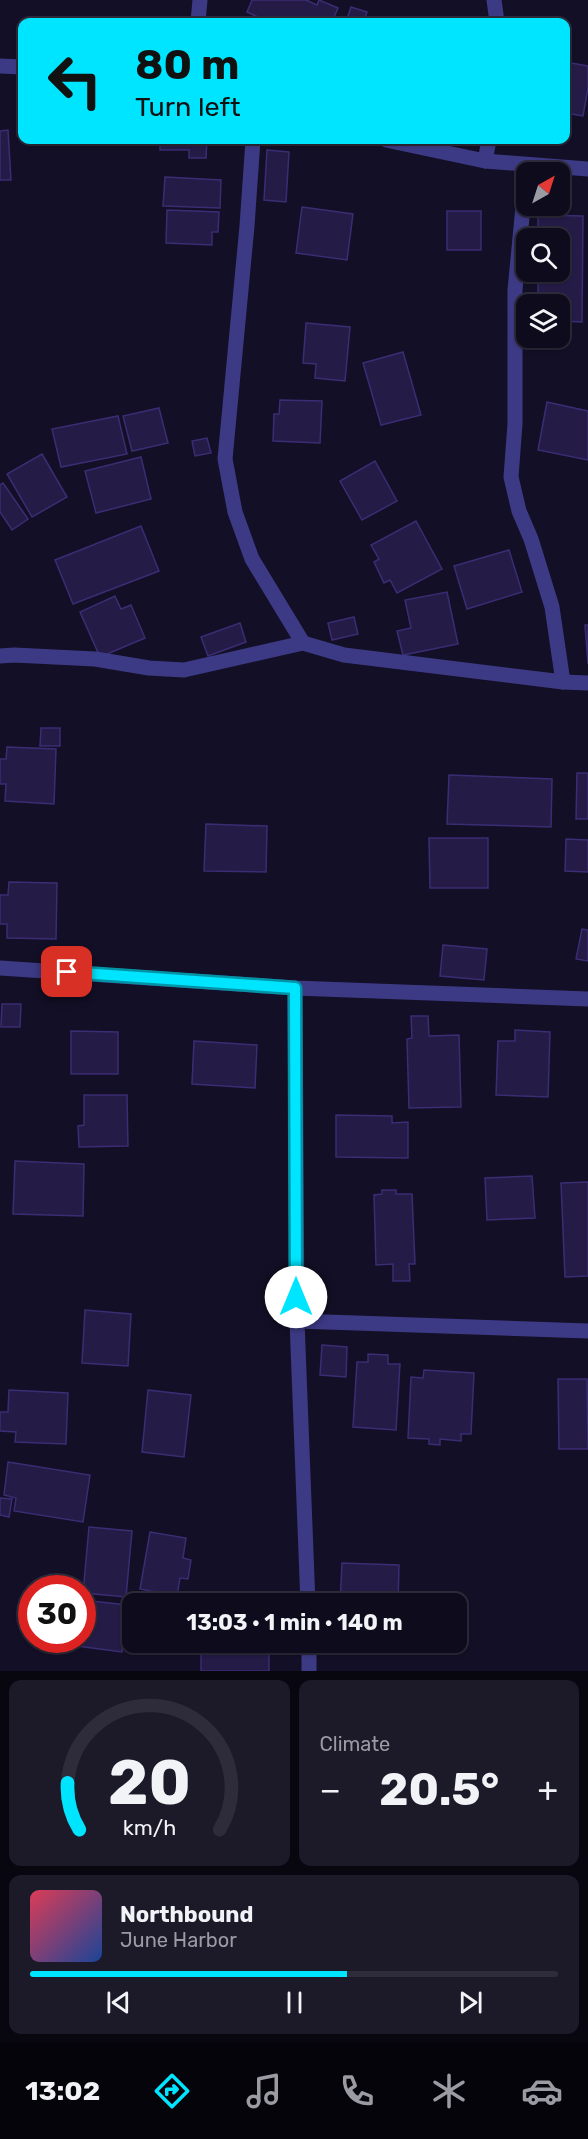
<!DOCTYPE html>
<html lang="en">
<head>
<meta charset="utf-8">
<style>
	:root { --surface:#0e0b1c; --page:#1c1929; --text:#f1f3f6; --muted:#9b9ba3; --line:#2e2b3b; --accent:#00e5ff }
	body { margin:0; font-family:Rubik,sans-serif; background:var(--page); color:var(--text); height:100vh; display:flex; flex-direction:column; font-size:22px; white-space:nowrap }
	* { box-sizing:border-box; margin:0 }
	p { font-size:20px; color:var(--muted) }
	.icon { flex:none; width:33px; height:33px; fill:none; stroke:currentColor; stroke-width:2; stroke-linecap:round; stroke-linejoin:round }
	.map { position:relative; height:1671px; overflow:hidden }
	.sheet { display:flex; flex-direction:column; gap:9px; padding:9px; background:#08060f; flex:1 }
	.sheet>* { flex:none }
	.hud { position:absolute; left:18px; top:18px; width:552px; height:126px; border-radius:12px; box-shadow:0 2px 4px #0004,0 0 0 2px var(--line); background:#00e5ff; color:#111; overflow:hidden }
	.needle { width:39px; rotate:39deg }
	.controls { position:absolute; left:516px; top:162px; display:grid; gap:12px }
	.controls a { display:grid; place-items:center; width:54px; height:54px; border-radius:12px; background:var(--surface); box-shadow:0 2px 4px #0004,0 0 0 2px var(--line); font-size:30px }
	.speed { position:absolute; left:18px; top:1575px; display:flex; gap:12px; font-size:30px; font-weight:700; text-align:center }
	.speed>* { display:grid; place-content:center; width:78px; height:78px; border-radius:50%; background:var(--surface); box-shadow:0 2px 4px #0004,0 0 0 2px var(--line); line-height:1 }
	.speed .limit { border:9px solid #d22; background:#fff; color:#111 }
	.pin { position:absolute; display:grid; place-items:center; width:51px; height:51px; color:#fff; margin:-26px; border-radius:12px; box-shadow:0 3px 9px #0006 }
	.me { position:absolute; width:66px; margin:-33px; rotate:0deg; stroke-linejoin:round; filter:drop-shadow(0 0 4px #0008) }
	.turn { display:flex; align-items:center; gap:21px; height:126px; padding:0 18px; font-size:27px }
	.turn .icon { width:78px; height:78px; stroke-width:2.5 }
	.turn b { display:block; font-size:42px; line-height:51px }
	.big { font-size:45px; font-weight:700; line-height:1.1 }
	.sheet .card { flex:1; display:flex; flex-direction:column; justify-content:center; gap:9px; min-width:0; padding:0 21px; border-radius:12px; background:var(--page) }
	.sheet .dial { align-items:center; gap:0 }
	.dial svg { height:156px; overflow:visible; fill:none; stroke:var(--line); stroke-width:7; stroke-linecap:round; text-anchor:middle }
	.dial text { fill:var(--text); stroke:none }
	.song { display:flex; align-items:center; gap:18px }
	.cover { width:72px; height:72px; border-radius:9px; background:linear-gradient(135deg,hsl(350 70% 55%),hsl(220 70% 35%)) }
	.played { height:6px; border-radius:3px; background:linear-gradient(90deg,var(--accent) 60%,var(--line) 60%) }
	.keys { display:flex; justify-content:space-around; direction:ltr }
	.heat { display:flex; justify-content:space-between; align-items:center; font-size:33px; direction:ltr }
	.sheet .tiles { flex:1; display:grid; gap:9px; grid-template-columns:1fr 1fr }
	.card:last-child { grid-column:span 2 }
	.trip { position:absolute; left:122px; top:1593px; width:345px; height:60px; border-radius:12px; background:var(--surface); box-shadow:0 2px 4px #0004,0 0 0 2px var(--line); font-weight:700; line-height:60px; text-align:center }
	.dock { display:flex; height:96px; justify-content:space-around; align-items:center; background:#06040b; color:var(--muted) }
	.dock .icon { width:42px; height:42px }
	.dock .active { color:var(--accent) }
	.dock b { font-size:27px; color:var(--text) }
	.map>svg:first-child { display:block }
	.building { fill:#241b47; stroke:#3b2d73; stroke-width:1.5 }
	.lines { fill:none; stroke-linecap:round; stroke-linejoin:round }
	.street { stroke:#3d3a85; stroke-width:15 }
	.route-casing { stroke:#0095a6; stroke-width:15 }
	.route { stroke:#00e5ff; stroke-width:10 }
</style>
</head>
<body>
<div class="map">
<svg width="588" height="1671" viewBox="0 0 588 1671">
	<rect width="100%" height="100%" fill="#130f26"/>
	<g class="building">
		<polygon points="252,0 306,0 317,5 319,0 338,8 332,22 255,22 258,17 247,12"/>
		<polygon points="351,7 367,12 364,22 346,22"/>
		<polygon points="566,62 588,66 588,88 583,116 566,113"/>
		<polygon points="8,130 11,180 0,180 0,131"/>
		<polygon points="160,140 207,140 206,158 189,158 189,150 160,150"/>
		<polygon points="267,150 289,152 286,202 264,200"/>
		<polygon points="165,177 221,180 220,208 163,206"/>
		<polygon points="302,207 353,214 347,260 296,253"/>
		<polygon points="167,210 219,212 218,232 212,232 212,245 166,243"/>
		<rect x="447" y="211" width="34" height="39"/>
		<polygon points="538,215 583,216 582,322 560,321 560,304 538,304 538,272 560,272 560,238 538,238"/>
		<polygon points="306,323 350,327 345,381 315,378 316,364 303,363"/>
		<polygon points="403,352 421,415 381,425 363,363"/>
		<polygon points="280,400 322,401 320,443 273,441 274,414 279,414"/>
		<polygon points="547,402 588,411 588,460 538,450"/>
		<polygon points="159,408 168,443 132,451 123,416"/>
		<polygon points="118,416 127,454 61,467 52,429"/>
		<polygon points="207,438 211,453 195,456 192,441"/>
		<polygon points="42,454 67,497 32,517 7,474"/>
		<polygon points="141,457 151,499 96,513 85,471"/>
		<polygon points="375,461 397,501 362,520 340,481"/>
		<polygon points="3,483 28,519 12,530 0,512 0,485"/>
		<polygon points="416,521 442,569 397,593 390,580 384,583 374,562 379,559 371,545"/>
		<polygon points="141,526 159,571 73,604 55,560"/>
		<polygon points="509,550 522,592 467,609 454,566"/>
		<polygon points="447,592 458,644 403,655 397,631 411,628 405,600"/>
		<polygon points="115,596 121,609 131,605 145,638 100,657 80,612"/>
		<polygon points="354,617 358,634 332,640 328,623"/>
		<polygon points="240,623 246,642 208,656 201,637"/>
		<polygon points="585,625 588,625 588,664"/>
		<polygon points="41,728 60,728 60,746 40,746"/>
		<polygon points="7,747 56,749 54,804 5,801 6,784 0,784 0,759 6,759"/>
		<polygon points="577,773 588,773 588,819 576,819"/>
		<polygon points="449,775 552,779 551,827 447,824"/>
		<polygon points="206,824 267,826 266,872 204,871"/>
		<polygon points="429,838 488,838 488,888 430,888"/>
		<polygon points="566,839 588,840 588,872 565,871"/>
		<polygon points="9,882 57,883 56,939 7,938 7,924 0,924 0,895 8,895"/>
		<polygon points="582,929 588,930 588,961 576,959"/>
		<polygon points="443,945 487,949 484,980 440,976"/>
		<polygon points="2,1004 21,1004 20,1027 1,1027"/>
		<polygon points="411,1016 428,1016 429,1036 459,1035 461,1107 409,1108 407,1039 412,1038"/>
		<polygon points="515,1030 550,1032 548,1097 496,1095 498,1041 515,1041"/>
		<polygon points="71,1031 118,1032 118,1074 71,1074"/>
		<polygon points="194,1041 257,1045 255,1088 192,1084"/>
		<polygon points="84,1095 127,1095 128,1146 79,1147 78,1126 84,1125"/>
		<polygon points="336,1115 392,1116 392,1123 408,1122 408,1158 336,1157"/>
		<polygon points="15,1161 84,1164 83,1216 13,1214"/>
		<polygon points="532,1176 535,1218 487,1220 485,1178"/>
		<polygon points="588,1182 588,1276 565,1277 561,1183"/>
		<polygon points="382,1190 396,1190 396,1194 412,1194 415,1264 409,1264 410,1281 393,1281 393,1264 376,1265 374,1195 382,1194"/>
		<polygon points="85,1310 131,1314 128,1366 82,1363"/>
		<polygon points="322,1345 347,1347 346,1377 320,1375"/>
		<polygon points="368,1354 388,1355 388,1364 400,1364 396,1430 353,1427 357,1362 368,1362"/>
		<polygon points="424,1370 474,1373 471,1434 461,1434 461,1441 440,1439 440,1445 429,1444 429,1439 408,1438 411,1377 423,1378"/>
		<polygon points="558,1379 587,1379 588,1449 559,1449"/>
		<polygon points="9,1390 68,1393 66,1444 15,1442 16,1432 0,1431 0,1412 8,1412"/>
		<polygon points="148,1390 191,1395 184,1457 142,1452"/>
		<polygon points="8,1462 90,1475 83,1522 14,1511 16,1498 4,1495"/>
		<polygon points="0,1498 12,1499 9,1517 0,1515"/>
		<polygon points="89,1527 132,1531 126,1597 83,1593"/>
		<polygon points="150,1532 186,1538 183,1558 191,1560 188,1579 180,1578 177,1596 140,1589"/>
		<polygon points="342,1563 399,1565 398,1604 340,1604"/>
		<polygon points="82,1600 127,1605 122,1652 62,1644 63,1640 82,1640"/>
		<rect x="201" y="1642" width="68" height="29"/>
		<polygon points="324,1642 345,1642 342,1651 324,1645"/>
	</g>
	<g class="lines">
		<g class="street">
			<polyline points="494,0 497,22"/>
			<polyline points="198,22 200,0"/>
			<polyline points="0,66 22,67"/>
			<polyline points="253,140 247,226 225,459 235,512 252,559 303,643"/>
			<polyline points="386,140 485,161 588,169"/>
			<polyline points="485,161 489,140"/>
			<polyline points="527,165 515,290 515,424 511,477 519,511 531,539 552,607 563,682"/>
			<polyline points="0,656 14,655 95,659 149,668 184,670 303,643 344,655 563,682 588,683"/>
			<polyline points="0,968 295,988 588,999"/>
			<polyline points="295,988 297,1321 308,1604"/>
			<polyline points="297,1321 588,1331"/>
			<polyline points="309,1642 309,1671"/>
		</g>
	</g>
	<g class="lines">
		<defs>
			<polyline id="route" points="67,972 295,988 296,1297"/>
		</defs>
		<use href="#route" class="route-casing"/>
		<use href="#route" class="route"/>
	</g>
</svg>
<div class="controls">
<a><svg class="needle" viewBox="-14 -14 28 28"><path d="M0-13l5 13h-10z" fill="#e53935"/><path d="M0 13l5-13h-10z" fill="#9b9ba3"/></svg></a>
<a><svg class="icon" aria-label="search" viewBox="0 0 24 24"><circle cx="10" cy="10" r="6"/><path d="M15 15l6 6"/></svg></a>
<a><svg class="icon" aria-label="layers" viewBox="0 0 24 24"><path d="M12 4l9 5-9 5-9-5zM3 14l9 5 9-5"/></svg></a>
</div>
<div class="speed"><div class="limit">30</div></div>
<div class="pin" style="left:67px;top:972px;background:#d93025"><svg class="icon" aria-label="arrive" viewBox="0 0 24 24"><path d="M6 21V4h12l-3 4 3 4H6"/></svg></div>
<svg class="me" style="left:296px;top:1297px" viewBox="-20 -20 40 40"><circle r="19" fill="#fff"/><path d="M0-13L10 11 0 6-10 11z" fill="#00e5ff"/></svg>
<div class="trip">13:03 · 1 min · 140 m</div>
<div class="hud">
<div class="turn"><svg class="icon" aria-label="left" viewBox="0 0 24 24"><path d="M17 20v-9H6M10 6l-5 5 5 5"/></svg><div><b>80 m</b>Turn left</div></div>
</div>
</div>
<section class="sheet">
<div class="tiles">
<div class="card dial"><svg viewBox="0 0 100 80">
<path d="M14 69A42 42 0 1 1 86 69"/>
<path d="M14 69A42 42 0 0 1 8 45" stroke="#00e5ff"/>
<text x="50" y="56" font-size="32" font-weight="700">20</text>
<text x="50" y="72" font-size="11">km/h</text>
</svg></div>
<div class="card"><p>Climate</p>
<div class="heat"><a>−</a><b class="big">20.5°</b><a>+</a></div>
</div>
<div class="card">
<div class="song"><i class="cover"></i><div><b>Northbound</b><p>June Harbor</p></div></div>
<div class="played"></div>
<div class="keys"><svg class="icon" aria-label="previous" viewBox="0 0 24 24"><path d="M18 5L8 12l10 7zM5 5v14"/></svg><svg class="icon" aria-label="pause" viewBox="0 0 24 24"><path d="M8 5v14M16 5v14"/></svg><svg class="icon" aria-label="next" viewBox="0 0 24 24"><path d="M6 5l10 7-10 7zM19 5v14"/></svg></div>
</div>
</div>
</section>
<nav class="dock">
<b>13:02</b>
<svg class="icon active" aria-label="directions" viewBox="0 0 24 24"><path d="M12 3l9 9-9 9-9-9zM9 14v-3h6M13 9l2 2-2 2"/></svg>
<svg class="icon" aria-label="music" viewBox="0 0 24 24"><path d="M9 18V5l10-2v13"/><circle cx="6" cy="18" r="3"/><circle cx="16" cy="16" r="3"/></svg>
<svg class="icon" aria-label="phone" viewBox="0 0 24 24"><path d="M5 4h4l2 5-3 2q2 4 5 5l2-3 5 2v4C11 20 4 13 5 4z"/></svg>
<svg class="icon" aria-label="climate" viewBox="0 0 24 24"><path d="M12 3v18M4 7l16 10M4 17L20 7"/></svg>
<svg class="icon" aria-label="car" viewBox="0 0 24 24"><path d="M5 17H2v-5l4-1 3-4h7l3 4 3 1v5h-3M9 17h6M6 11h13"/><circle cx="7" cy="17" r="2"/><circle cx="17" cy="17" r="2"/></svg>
</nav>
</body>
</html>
